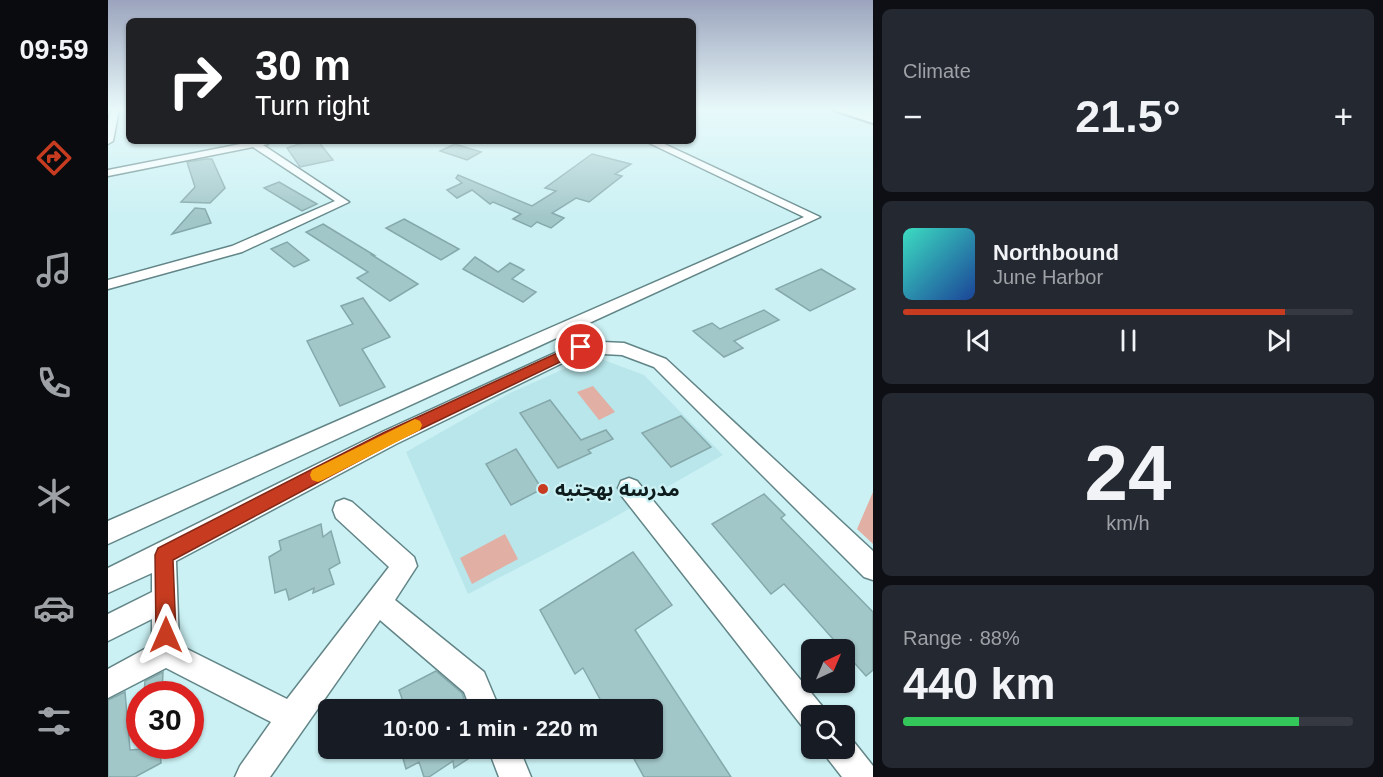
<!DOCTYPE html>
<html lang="en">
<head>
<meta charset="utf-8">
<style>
	:root { --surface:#171b24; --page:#242831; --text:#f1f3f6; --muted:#9ea1a6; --line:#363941; --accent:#c73c20 }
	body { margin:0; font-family:Arial,"Noto Sans Arabic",sans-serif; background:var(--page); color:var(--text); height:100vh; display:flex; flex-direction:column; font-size:22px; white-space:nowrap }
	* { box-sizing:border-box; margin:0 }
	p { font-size:20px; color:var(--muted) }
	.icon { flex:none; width:33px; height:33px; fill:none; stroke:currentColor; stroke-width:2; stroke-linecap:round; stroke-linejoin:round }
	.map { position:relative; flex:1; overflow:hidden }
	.details { display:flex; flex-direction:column; gap:9px; padding:9px; background:#0d0f14; width:510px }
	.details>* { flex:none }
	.hud { position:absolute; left:18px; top:18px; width:570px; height:126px; border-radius:9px; box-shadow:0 2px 4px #0004; background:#202124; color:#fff; overflow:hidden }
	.needle { width:39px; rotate:44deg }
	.fabs { position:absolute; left:693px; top:639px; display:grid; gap:12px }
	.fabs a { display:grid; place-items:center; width:54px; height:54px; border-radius:9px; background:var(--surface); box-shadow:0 2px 4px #0004; font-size:30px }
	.speed { position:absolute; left:18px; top:681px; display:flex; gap:12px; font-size:30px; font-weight:700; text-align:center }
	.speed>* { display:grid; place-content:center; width:78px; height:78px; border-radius:50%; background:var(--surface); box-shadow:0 2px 4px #0004; line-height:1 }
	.speed .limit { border:9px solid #d22; background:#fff; color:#111 }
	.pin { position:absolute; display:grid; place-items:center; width:51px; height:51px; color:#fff; margin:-26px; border:3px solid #fff; border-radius:50%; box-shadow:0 2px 6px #0007 }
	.me { position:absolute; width:66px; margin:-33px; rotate:0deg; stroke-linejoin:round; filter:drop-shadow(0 0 4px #0008) }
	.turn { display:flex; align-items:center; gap:21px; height:126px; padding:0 30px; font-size:27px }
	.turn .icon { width:78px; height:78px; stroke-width:2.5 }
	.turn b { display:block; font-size:42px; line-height:51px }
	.big { font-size:45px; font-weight:700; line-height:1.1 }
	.details .widget { flex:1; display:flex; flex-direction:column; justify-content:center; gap:9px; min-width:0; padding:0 21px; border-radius:9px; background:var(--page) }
	.details .dial { align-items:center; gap:0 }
	.dial b { font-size:78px; line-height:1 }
	.song { display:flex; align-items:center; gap:18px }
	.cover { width:72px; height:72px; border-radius:9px; background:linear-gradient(135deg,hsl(170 70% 55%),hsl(220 70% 35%)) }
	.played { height:6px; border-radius:3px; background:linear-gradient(90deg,var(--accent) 85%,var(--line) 85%) }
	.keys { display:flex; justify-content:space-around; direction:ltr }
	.heat { display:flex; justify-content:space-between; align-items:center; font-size:33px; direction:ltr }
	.charge { height:9px; border-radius:4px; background:linear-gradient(90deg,#34c759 88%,var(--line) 0) }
	.trip { position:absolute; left:210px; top:699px; width:345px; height:60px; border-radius:9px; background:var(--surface); box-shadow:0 2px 4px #0004; font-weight:700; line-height:60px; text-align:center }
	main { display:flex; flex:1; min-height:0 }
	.menu { display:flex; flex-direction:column; width:108px; justify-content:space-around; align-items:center; background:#090b0e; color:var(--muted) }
	.menu .icon { width:42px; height:42px }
	.menu .selected { color:var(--accent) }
	.menu b { font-size:27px; color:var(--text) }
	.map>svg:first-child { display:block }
	.built { fill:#b8e6ea }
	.green { fill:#e2afa4 }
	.building { fill:#a2c7c9; stroke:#85a8ab; stroke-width:1.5 }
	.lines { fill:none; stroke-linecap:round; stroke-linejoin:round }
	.minor-casing { stroke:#628587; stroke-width:3 }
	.major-casing { stroke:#628587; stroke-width:4 }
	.highway-casing { stroke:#628587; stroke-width:3 }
	.minor { fill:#fff; fill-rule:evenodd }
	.major { fill:#fff; fill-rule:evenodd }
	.highway { fill:#fff; fill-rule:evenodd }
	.route { fill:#c73c20; stroke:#812715; stroke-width:1.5 }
	.slow { fill:#f59e0b }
	.poi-dot { fill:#c73c20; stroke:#cbf1f4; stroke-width:2 }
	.labels { text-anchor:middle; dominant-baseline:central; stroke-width:4.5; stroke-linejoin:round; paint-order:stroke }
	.poi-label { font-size:20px; font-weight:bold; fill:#0d1b1c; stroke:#cbf1f4; text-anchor:start }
</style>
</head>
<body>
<main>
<nav class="menu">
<b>09:59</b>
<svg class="icon selected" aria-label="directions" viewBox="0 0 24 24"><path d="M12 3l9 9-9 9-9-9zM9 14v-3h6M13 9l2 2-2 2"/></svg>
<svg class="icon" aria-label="music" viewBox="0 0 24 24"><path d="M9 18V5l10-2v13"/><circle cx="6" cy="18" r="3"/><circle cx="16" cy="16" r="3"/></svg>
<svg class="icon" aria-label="phone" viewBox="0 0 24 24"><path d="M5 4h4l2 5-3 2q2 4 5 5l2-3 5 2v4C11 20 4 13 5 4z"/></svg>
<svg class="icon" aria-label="climate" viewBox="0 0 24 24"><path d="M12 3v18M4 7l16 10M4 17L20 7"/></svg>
<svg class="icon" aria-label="car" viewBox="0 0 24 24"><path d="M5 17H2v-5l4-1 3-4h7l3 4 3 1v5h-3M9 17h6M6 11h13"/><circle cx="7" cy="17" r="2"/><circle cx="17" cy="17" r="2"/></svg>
<svg class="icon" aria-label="filters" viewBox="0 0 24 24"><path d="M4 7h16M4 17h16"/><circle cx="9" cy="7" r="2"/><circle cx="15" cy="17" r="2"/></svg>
</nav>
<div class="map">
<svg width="765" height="777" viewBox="0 0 765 777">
	<rect width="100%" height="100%" fill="#cbf1f4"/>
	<polygon class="built" points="485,356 536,375 615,455 498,522 360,594 298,452 402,393"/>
	<g class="green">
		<polygon points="485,386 507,412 491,420 469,392"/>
		<polygon points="765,492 765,544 749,529"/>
		<polygon points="397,534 410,559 364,584 352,558"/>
	</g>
	<g class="building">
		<polygon points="200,141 210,141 225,160 192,167 179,148"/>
		<polygon points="347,144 373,152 359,160 332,151"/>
		<polygon points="484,154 523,164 507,174 514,176 481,202 468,198 444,213 456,218 443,228 429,222 423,227 405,219 413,214 385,202 382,204 364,190 349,198 339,190 354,183 348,178 350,175 424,206 448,191 437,188"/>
		<polygon points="98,159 104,159 117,188 102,203 73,202 87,187 79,162"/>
		<polygon points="171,182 209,204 194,211 156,188"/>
		<polygon points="87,208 97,209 103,223 64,234"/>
		<polygon points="296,219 351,249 333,260 278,228"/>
		<polygon points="215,224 266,255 264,255 310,284 282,301 249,278 260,272 198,232"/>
		<polygon points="179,242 201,260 186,267 163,249"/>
		<polygon points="367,257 390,272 402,263 416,270 404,279 428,292 415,302 355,269"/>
		<polygon points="713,269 747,289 702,311 668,289"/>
		<polygon points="255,298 282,337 254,349 277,387 232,406 199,341 245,324 233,306"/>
		<polygon points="656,310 671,320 626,341 635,348 616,357 585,331 604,323 612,329"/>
		<polygon points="442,400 473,440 498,430 505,439 480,450 483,453 450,468 412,413"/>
		<polygon points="573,416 603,447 563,467 534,433"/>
		<polygon points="408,449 434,489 403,505 378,464"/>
		<polygon points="656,494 677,515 673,518 765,612 765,670 758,676 676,584 663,594 604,524"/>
		<polygon points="213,524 215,537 223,531 232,563 221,569 226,584 205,593 206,588 181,600 178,589 167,593 161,557 173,550 171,541"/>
		<polygon points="525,552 564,605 527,630 623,777 536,777 520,748 544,748 544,710 498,710 475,668 467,674 432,610"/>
		<polygon points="328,671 354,693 360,710 298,710 291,690"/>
		<polygon points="55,672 54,694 36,694 37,681"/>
		<polygon points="17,692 22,750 34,749 34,746 52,746 53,763 27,777 0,777 0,700"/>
		<polygon points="292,748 377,748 346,768 345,761 321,777 316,777 311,762 298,769"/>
	</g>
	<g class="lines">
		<defs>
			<g id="minor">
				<polygon points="3,110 11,110 5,141 0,144 0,122"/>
				<polygon points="148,141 161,141 160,144 155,145 241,202 134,252 0,289 0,280 124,246 227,201 145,147 0,176 0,170"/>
				<polygon points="537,141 550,141 712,217 0,544 0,521 696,217"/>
				<polygon points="473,341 516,343 558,359 765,551 765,580 756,577 546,367 514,355 475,353 288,444 68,561 71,645 179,699 281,567 228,518 225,510 228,502 236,499 244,502 306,557 309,566 287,600 376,672 392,710 363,710 356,692 272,620 162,777 127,777 132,766 163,722 58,668 0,698 0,669 44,645 44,619 0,641 0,614 44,592 44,573 0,593 0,568 274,432"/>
				<polygon points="521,478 529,481 714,706 718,716 704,716 704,730 694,726 513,495 510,488 513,481"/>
				<polygon points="736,735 742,737 765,766 765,777 734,777 720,759 716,748 736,748"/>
				<polygon points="380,748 411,748 423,777 391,777"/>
			</g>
			<polygon id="major" points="725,110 740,110 765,117 765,123"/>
			<polygon id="highway" points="740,110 765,111 765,119 742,113"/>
		</defs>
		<use href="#minor" class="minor-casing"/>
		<use href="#major" class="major-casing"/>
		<use href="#highway" class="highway-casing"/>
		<use href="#minor" class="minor"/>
		<use href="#major" class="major"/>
		<use href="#highway" class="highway"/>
	</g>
	<linearGradient id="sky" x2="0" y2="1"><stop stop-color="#9ba4bd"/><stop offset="0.5" stop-color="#e8f9fa"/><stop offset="1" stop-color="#e8f9fa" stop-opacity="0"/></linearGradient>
	<rect width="765" height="218" fill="url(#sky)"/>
	<polygon class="route" points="473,342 477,344 479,347 477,350 286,442 65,560 68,635 65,642 58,645 51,642 48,635 47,555 50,548 275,433"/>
	<polygon class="slow" points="307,419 312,421 314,425 312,430 215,480 210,482 204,480 202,475 204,470"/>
	<circle class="poi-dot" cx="435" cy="489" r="6"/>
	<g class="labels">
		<g class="poi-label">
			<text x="447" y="489">مدرسه بهجتیه</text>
		</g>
	</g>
</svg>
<div class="fabs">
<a><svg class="needle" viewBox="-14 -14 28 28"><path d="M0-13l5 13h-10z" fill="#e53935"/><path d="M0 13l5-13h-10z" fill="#9ea1a6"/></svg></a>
<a><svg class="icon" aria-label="search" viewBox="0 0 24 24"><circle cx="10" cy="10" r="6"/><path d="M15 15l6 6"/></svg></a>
</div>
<div class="speed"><div class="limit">30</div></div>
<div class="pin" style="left:473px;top:347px;background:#d93025"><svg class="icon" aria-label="arrive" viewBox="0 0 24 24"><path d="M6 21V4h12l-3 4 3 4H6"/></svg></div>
<svg class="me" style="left:58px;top:635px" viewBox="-20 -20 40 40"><path d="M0-17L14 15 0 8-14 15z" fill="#c73c20" stroke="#fff" stroke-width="4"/></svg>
<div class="trip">10:00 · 1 min · 220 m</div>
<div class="hud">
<div class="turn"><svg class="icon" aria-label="right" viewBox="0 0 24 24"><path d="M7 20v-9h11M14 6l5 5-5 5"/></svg><div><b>30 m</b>Turn right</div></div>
</div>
</div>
<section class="details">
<div class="widget"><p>Climate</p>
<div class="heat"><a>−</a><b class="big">21.5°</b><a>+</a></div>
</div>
<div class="widget">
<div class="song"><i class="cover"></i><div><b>Northbound</b><p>June Harbor</p></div></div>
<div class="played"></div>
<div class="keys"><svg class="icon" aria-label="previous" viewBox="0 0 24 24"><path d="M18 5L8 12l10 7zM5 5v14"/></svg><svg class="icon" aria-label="pause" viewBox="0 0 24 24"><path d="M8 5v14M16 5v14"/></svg><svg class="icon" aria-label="next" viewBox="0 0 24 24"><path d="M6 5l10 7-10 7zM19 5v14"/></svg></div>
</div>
<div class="widget dial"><b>24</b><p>km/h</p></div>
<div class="widget"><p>Range · 88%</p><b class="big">440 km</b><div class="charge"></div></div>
</section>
</main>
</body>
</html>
